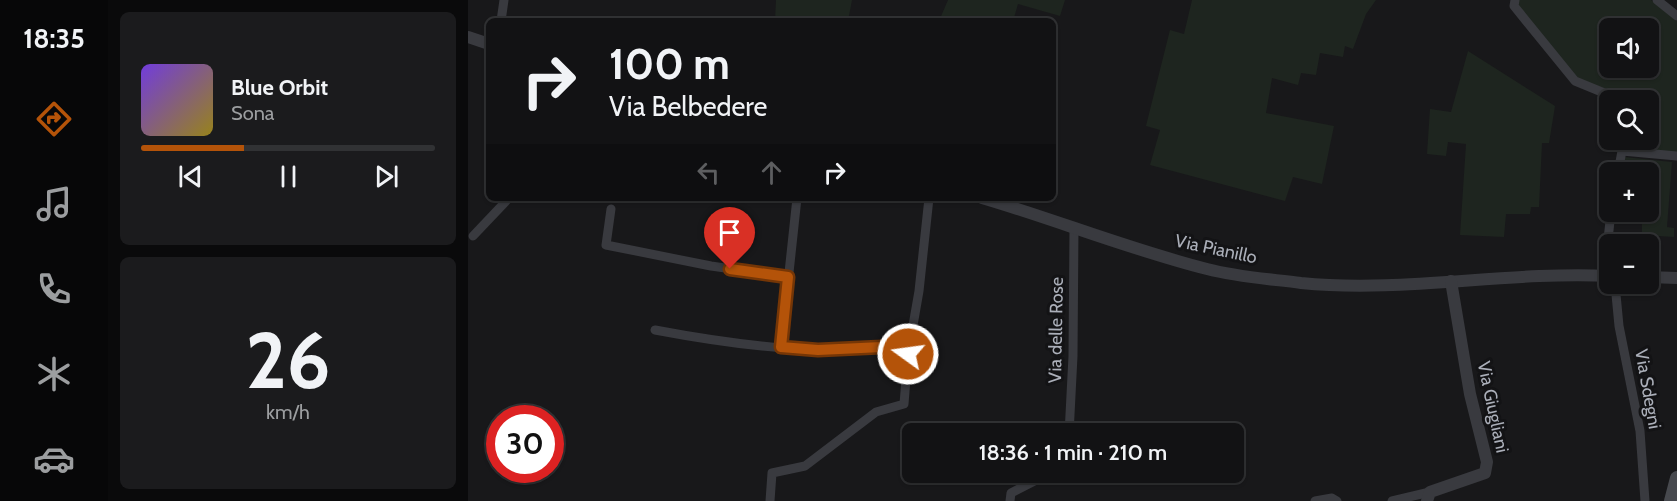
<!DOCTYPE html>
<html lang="en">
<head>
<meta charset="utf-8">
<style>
	:root { --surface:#121214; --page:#1b1b1d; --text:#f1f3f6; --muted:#9c9ea0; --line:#313234; --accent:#b45309 }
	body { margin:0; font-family:Cabin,sans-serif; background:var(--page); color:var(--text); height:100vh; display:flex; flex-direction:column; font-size:22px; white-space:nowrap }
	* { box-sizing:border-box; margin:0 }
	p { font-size:20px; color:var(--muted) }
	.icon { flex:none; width:33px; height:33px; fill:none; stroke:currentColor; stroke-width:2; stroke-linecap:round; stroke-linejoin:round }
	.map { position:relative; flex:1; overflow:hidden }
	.sheet { display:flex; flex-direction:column; gap:12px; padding:12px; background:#0a0a0b; width:360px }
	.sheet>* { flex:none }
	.top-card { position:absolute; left:18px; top:18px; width:570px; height:183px; border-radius:9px; box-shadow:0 2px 4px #0004,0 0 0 2px var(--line); background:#121214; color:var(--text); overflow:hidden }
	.tools { position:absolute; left:1131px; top:18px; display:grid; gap:12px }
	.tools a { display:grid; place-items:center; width:60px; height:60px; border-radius:9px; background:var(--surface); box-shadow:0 2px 4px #0004,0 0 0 2px var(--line); font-size:30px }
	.speed { position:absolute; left:18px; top:405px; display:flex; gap:12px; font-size:30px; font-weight:700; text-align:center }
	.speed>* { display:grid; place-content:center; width:78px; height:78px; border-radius:50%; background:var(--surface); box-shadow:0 2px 4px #0004,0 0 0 2px var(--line); line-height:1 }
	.speed .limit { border:9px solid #d22; background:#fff; color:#111 }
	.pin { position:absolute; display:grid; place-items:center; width:51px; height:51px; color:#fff; margin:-62px -26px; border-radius:50% 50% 50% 0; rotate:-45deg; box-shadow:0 0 6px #0007 }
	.pin .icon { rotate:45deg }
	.me { position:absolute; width:66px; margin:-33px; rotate:284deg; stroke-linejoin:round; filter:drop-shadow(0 0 4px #0008) }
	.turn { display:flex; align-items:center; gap:21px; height:126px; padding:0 24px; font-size:27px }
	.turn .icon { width:78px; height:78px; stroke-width:2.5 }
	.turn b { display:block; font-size:42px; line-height:51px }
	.lanes { display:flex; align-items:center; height:57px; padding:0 24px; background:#0003; justify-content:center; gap:30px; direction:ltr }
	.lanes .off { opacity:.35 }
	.sheet .widget { flex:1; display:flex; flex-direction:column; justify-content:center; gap:9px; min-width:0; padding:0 21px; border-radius:9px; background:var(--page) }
	.sheet .dial { align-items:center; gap:0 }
	.dial b { font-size:78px; line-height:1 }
	.song { display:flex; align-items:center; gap:18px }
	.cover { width:72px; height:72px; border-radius:9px; background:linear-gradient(135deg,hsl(260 70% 55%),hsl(50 70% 35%)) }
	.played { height:6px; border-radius:3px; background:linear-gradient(90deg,var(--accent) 35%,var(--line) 35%) }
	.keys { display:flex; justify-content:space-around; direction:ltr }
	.trip { position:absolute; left:434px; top:423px; width:342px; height:60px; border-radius:9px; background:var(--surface); box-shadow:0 2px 4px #0004,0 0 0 2px var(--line); font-weight:600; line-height:60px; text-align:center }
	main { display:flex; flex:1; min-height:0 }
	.menu { display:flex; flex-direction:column; width:108px; justify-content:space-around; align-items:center; background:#070708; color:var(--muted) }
	.menu .icon { width:42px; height:42px }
	.menu .selected { color:var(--accent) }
	.menu b { font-size:27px; color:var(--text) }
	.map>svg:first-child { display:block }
	.green { fill:#1e251f; fill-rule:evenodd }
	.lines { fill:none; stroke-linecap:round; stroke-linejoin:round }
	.minor { stroke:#393a3f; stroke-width:9 }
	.tertiary { stroke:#393a3f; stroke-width:12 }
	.secondary { stroke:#47494e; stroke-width:14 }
	.route-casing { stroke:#753606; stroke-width:15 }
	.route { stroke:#b45309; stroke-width:10 }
	.labels { text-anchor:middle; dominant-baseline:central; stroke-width:6; stroke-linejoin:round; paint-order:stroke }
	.street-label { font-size:18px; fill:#abafb9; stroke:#131315 }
</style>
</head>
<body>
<main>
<nav class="menu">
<b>18:35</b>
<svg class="icon selected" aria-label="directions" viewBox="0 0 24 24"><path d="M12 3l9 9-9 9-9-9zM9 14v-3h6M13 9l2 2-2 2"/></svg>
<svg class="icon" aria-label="music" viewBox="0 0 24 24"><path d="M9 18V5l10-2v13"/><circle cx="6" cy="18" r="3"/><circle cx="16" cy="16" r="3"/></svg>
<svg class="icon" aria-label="phone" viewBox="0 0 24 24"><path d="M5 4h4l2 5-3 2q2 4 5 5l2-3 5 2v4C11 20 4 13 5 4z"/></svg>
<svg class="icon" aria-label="climate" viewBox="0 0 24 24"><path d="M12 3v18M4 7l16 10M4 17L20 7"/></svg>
<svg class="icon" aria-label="car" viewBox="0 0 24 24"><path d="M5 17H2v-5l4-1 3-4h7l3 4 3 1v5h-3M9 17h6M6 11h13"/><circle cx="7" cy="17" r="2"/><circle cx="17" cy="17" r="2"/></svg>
</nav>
<section class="sheet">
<div class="widget">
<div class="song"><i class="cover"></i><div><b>Blue Orbit</b><p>Sona</p></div></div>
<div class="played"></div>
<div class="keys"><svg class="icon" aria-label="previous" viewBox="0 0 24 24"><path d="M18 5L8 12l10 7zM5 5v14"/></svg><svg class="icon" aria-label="pause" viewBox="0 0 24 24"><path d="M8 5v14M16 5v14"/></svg><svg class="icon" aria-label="next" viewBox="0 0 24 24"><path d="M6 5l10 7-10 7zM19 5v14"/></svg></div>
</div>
<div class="widget dial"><b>26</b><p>km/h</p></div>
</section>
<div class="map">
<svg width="1209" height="501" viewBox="0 0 1209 501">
	<rect width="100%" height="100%" fill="#18181a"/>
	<g class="green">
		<polygon points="308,0 384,0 380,21 307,21"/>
		<polygon points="480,0 597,0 592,16 550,4 545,21 471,21"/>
		<polygon points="724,0 908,0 898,14 885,49 877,46 875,57 852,53 848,75 833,73 830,85 804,78 798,113 866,126 854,184 825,177 817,201 682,165 692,130 678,126 702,30 716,34"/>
		<path d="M 1050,0 L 1183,0 L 1209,21 L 1209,153 L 1158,148 L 1160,140 L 1180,140 L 1180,100 L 1153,100 L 1148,93 L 1108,78 L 1049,5 ZM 1142,28 L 1180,28 L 1180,68 L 1142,68 Z"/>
		<polygon points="1000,51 1087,106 1081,143 1074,143 1071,207 1063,207 1062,214 1038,214 1036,237 992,235 998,144 980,142 978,156 959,154 962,109 983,112"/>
		<polygon points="1156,157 1204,162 1199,227 1206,228 1206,237 1174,235 1174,212 1180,212 1180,172 1154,172"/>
	</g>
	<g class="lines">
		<g class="minor">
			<polyline points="1047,0 1046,6 1107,81 1146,97 1148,100"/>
			<polyline points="1189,0 1209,16"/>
			<polyline points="33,21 36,0"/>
			<polyline points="1156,140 1154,151 1209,156"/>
			<polyline points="1150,172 1154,151"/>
			<polyline points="143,209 138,245 243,266 320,277"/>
			<polyline points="5,236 41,198"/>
			<polyline points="1136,276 1143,212"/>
			<polyline points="1147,284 1151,326 1172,431 1177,501"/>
			<path d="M 187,330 C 240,340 294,348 348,350 C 380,352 409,342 440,354"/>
			<polyline points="313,347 329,198"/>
			<polyline points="601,434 605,356 606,227"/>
			<polyline points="302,501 304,473 337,466 408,412 436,404 440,354 451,291 461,198"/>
			<polyline points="542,501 543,493 584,472"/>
			<polyline points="847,501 864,498 869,501"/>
			<polyline points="924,501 962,492"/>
		</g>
		<g class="tertiary">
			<polyline points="0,37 21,44"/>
			<path d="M 514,198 C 589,220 663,250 739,269 C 769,277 802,279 833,283 C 936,293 1039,271 1142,276"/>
			<polyline points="1180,277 1209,278"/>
			<polyline points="959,501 962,492 1017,473 1019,462 1002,394 983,281"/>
		</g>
		<polyline class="secondary" points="1203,501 1209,478"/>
	</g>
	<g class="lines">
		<defs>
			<polyline id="route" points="262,269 320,277 313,347 350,350 414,347 440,354"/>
		</defs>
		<use href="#route" class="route-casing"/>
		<use href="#route" class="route"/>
	</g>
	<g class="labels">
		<g class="street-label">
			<text transform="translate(748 249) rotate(12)">Via Pianillo</text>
			<text transform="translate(588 330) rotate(-89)">Via delle Rose</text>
			<text transform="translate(1180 389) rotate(80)">Via Sdegni</text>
			<text transform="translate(1025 407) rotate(78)">Via Giugliani</text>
		</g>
	</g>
</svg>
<div class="tools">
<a><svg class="icon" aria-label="sound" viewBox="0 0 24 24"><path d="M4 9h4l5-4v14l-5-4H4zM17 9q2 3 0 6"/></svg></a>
<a><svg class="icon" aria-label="search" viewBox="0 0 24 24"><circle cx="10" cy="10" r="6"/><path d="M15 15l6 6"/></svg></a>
<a>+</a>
<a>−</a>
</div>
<div class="speed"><div class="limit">30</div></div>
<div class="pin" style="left:262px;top:269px;background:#d93025"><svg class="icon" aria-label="arrive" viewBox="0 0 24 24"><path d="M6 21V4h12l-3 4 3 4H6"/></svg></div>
<svg class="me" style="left:440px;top:354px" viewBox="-20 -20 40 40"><circle r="17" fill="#b45309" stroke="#fff" stroke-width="3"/><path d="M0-11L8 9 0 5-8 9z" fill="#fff"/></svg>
<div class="trip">18:36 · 1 min · 210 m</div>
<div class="top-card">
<div class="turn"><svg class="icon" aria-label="right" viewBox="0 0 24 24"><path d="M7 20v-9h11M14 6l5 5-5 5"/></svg><div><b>100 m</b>Via Belbedere</div></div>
<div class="lanes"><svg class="icon off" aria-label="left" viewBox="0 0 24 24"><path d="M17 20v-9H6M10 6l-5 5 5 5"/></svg><svg class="icon off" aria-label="ahead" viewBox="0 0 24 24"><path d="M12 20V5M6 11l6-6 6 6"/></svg><svg class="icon" aria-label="right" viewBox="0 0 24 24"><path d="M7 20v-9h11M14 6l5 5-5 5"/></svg></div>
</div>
</div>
</main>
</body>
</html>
